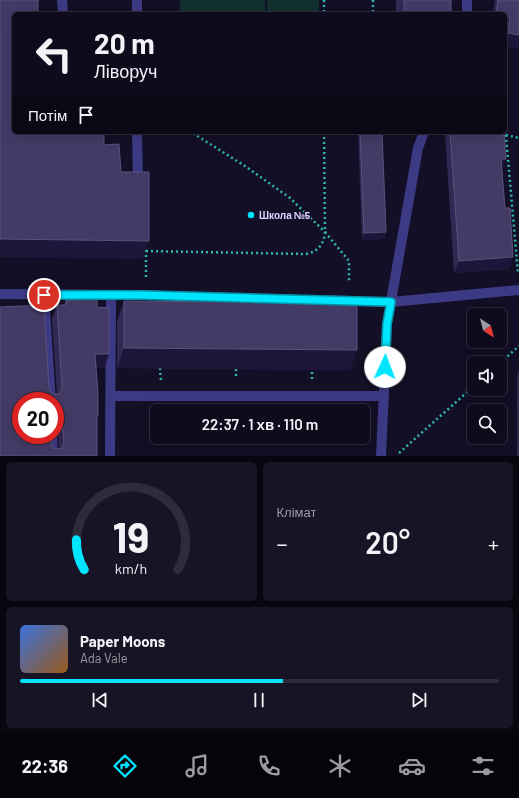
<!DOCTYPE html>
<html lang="uk">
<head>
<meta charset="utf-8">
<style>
	:root { --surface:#0e0b1c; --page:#171425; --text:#f1f3f6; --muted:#9b9ba3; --line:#2e2b3b; --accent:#00e5ff }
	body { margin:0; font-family:Barlow,sans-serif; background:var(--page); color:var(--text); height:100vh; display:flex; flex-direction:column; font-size:15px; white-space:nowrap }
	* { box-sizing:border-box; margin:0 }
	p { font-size:13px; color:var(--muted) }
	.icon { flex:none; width:22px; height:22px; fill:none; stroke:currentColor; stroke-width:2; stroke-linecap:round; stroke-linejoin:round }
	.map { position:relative; height:456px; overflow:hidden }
	.details { display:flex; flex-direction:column; gap:6px; padding:6px; background:#08060f; flex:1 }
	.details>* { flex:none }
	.top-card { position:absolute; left:12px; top:12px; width:495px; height:122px; border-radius:6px; box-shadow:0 4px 16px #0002,0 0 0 1px var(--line); background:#0e0b1c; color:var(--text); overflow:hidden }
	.needle { width:26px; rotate:144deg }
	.buttons { position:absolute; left:467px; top:308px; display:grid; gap:8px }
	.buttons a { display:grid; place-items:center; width:40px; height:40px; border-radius:6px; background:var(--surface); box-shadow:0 4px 16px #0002,0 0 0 1px var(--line); font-size:20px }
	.speed { position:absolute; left:12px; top:392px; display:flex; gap:8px; font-size:20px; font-weight:700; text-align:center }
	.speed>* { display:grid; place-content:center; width:52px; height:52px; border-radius:50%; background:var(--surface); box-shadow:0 4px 16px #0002,0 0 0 1px var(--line); line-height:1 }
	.speed .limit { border:6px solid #d22; background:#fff; color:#111 }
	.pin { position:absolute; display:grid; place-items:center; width:34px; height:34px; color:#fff; margin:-17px; border:2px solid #fff; border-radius:50%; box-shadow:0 1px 4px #0007 }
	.me { position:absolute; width:44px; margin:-22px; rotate:2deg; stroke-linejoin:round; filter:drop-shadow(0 0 3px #0008) }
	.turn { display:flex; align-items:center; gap:14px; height:84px; padding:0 16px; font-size:18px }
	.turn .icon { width:52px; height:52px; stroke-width:2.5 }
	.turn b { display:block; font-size:28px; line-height:34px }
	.then { display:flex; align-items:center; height:38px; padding:0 16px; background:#0003; gap:8px; font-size:15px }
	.big { font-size:30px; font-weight:600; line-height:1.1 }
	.details .tile { flex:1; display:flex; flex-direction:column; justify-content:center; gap:6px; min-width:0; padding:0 14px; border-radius:6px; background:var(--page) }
	.details .dial { align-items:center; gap:0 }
	.dial svg { height:104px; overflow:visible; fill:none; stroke:var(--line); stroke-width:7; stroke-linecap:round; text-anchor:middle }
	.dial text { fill:var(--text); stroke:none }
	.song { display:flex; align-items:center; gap:12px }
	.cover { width:48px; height:48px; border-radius:6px; background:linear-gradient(135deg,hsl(220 70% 55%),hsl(30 70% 35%)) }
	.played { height:4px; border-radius:2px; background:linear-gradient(90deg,var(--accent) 55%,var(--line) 55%) }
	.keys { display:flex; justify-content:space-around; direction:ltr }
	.heat { display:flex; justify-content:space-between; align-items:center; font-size:22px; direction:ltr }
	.details .tiles { flex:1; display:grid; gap:6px; grid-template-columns:1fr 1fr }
	.tile:last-child { grid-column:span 2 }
	.trip { position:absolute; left:150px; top:404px; width:220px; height:40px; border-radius:6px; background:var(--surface); box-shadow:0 4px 16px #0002,0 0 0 1px var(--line); font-weight:600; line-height:40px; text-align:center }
	.menu { display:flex; height:64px; justify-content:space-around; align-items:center; background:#06040b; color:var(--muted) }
	.menu .icon { width:28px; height:28px }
	.menu .selected { color:var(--accent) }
	.menu b { font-size:18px; color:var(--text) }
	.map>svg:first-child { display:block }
	.green { fill:#12302f }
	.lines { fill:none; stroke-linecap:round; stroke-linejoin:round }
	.path { stroke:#2fb8b0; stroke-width:2.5; stroke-dasharray:2 3; stroke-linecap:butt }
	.service { stroke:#3d3a85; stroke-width:10 }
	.wall { fill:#312854; fill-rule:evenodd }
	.shaded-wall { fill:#1d163a }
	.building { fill:#433a66; stroke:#5a527e; fill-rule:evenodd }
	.route-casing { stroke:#0095a6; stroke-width:10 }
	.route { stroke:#00e5ff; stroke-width:7 }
	.poi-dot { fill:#00e5ff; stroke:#130f26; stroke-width:1.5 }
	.labels { text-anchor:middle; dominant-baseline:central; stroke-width:3; stroke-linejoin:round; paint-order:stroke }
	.poi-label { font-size:10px; font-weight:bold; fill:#d9d4ff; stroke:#130f26; text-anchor:start }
</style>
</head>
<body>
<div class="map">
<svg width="519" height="456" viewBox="0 0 519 456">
	<rect width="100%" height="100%" fill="#130f26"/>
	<g class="green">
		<rect x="180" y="0" width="85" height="14"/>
		<rect x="267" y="0" width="52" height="14"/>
	</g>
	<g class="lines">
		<g class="path">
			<polyline points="324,0 324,14"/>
			<polyline points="373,0 373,14"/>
			<polyline points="505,125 518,273"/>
			<polyline points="324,132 325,232 349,261 349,283"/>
			<polyline points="506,135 519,138"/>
			<polyline points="146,250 146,279"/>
			<path d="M 146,251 L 306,254 C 318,252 324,244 325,232 L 290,198 L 245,166 L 191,132"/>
			<polyline points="500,363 519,346"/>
			<polyline points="160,368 161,380"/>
			<polyline points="236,369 236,378"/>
			<polyline points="312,379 312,370"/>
			<polyline points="399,453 474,386"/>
		</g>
		<g class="service">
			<polyline points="62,0 63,14"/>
			<polyline points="137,14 137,0"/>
			<polyline points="467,14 467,0"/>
			<polyline points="137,132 138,183"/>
			<polyline points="0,294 143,295 391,302 519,290"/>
			<polyline points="44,295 51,401"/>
			<polyline points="111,396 384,396"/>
			<polyline points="52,435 53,456"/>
			<polyline points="110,456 111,295"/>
			<polyline points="381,456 387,324 418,148 424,132"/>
		</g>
	</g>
	<g class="wall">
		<rect x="396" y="0" width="55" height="14"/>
		<polygon points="495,0 519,0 519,48 505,47 505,14 493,14"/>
		<polygon points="358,132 382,132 386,232 384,239 362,240"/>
		<polygon points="445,132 504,132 502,171 509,269 454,273"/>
		<path d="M 97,299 L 97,307 L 109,308 L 109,354 L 104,368 L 96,367 L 98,393 L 98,416 L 97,419 L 97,456 L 0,456 L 0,307 L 44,305 L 49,388 L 51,392 L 56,394 L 57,394 L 52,318 L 57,305 L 64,305 L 66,300 ZM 21,401 L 55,401 L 55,429 L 58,432 L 59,449 L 55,449 L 52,446 L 51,435 L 21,435 Z"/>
		<polygon points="124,301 357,350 350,370 117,368 117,321"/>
		<polygon points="519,371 519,456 517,456 517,376"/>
	</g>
	<g class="shaded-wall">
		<polygon points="505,17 510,17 505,31"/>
		<polygon points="508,33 519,35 519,48 505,47 505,40"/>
		<polygon points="501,159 506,159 502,171"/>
		<polygon points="386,232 384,239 362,240 364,233"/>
		<polygon points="0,239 149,241 142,259 0,257"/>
		<polygon points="513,257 509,269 454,273 459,261"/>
		<polygon points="124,348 357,350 350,370 117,368"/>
		<polygon points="95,354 109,354 104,368 90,367"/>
		<polygon points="55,416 59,416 55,428"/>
	</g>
	<g class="building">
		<polygon points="0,0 38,0 38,14 14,14 14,132 104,132 104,145 119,144 121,172 149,172 149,241 0,239"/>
		<rect x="404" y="0" width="47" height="14"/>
		<polygon points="498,0 519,0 519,35 508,33 510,17 505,17 505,14 496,14"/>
		<polygon points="360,132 382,132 386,232 364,233"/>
		<polygon points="450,132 504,132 506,159 501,159 505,208 510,208 513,257 459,261"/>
		<path d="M 97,299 L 97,307 L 109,308 L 109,354 L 95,354 L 98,393 L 98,416 L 97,416 L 97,456 L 0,456 L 0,307 L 44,305 L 49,388 L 51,392 L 56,394 L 60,393 L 62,387 L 57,305 L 66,305 L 66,300 ZM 21,401 L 55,401 L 55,416 L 59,416 L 62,419 L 64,443 L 62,448 L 58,449 L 55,449 L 52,446 L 51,435 L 21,435 Z"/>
		<polygon points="124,301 357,303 357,350 124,348"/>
	</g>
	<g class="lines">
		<defs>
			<polyline id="route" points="44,295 142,295 391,302 387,324 385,367"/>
		</defs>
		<use href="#route" class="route-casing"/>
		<use href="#route" class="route"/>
	</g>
	<circle class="poi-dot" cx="251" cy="215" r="4"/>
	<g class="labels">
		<g class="poi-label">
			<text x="259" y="215">Школа №5</text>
		</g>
	</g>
</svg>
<div class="buttons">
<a><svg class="needle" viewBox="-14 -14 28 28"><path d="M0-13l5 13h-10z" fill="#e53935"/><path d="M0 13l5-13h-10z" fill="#9b9ba3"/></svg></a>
<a><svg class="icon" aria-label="sound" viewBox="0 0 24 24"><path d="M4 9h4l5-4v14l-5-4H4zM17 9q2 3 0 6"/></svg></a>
<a><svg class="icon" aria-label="search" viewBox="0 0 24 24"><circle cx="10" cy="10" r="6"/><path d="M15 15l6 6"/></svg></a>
</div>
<div class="speed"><div class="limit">20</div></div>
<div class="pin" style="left:44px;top:295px;background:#d93025"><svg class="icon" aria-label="arrive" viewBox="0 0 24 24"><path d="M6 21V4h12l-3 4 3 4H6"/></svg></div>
<svg class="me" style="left:385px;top:367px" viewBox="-20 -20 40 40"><circle r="19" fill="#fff"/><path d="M0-13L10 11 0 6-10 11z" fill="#00e5ff"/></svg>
<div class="trip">22:37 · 1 хв · 110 m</div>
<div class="top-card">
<div class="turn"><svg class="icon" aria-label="left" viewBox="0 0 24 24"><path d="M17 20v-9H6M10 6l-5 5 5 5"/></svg><div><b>20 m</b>Ліворуч</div></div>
<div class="then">Потім<svg class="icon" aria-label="arrive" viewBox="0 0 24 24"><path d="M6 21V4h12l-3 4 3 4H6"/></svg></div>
</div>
</div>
<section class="details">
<div class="tiles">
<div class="tile dial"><svg viewBox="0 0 100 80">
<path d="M14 69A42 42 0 1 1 86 69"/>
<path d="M14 69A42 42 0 0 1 8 46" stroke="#00e5ff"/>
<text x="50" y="56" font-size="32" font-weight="700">19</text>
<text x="50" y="72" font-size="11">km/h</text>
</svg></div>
<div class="tile"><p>Клімат</p>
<div class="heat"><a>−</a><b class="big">20°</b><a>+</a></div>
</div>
<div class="tile">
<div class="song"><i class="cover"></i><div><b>Paper Moons</b><p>Ada Vale</p></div></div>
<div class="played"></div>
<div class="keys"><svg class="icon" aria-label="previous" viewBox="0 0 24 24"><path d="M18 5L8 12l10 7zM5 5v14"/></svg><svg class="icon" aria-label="pause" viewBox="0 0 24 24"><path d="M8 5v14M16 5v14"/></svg><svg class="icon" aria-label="next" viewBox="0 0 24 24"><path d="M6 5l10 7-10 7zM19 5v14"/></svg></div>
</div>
</div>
</section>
<nav class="menu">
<b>22:36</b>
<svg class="icon selected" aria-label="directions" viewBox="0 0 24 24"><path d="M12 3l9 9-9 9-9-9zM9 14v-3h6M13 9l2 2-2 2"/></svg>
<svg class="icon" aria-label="music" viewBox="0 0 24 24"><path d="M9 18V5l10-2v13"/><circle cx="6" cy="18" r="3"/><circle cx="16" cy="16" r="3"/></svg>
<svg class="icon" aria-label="phone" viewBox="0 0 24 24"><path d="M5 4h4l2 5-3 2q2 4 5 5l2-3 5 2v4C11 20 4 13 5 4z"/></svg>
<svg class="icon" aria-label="climate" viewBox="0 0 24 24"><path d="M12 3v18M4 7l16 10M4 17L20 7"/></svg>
<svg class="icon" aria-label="car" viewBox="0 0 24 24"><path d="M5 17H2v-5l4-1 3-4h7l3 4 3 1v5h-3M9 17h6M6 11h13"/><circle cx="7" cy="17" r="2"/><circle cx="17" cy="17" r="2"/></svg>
<svg class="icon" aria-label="filters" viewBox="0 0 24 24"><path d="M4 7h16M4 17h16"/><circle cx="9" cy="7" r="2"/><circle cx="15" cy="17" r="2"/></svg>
</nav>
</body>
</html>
